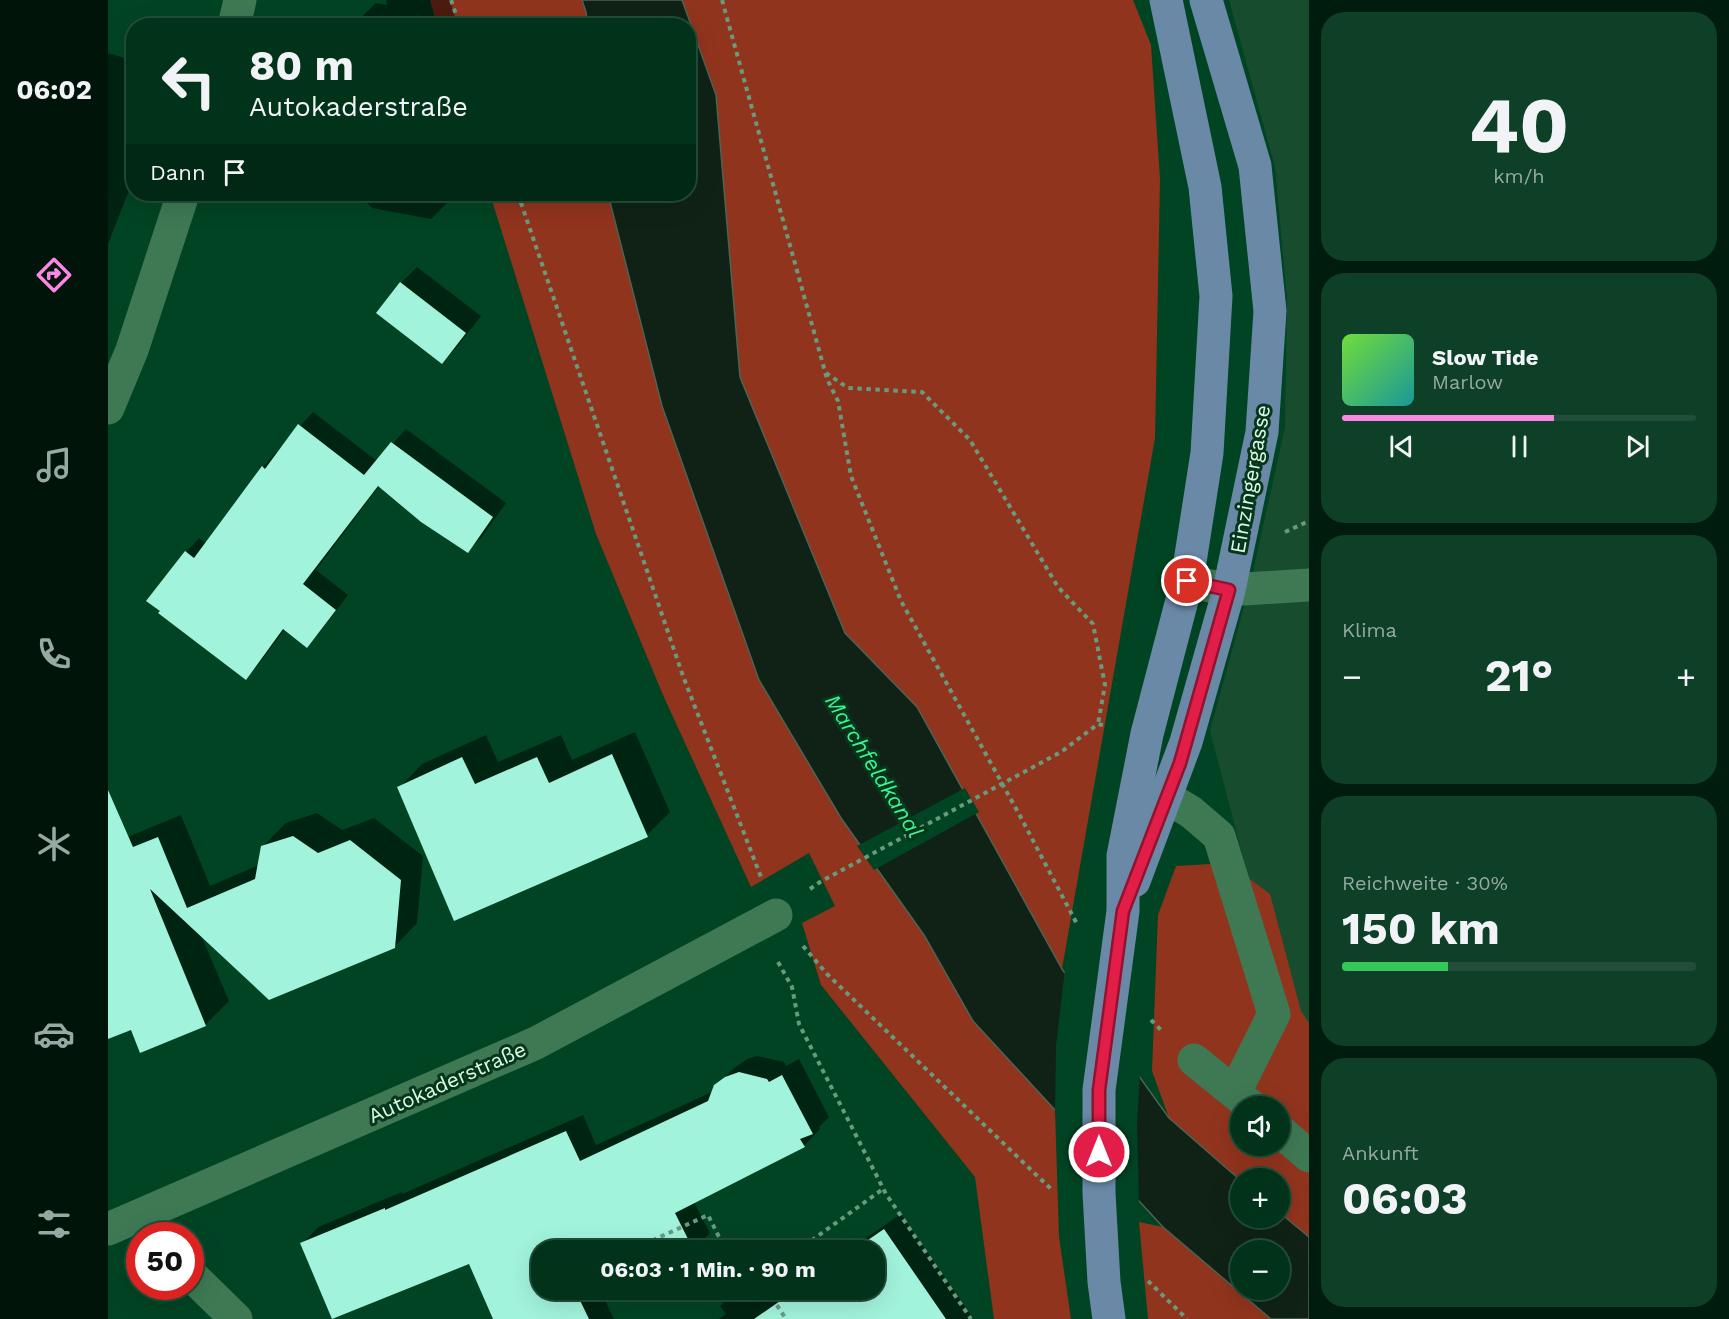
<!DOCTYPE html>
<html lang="de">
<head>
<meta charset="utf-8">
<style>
	:root { --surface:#00331a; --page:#0e3f27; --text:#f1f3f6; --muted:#95aaa2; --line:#224e39; --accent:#fb87e5 }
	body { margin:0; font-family:"Work Sans",sans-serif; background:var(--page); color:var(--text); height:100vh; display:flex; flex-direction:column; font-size:22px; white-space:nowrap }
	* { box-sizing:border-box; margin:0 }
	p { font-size:20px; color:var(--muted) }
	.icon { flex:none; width:33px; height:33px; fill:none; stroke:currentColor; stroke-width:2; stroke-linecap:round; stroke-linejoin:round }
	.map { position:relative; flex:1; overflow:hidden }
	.details { display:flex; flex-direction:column; gap:12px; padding:12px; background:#001c0e; width:420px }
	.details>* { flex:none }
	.top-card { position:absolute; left:18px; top:18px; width:570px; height:183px; border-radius:24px; box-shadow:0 6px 24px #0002,0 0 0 2px var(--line); background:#00331a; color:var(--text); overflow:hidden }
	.controls { position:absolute; left:1122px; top:1096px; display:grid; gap:12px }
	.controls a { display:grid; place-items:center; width:60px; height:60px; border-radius:50%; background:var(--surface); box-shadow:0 6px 24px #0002,0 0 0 2px var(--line); font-size:30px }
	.speed { position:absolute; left:18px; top:1222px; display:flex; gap:12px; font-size:30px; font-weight:700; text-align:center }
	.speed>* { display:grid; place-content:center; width:78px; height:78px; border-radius:50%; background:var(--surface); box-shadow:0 6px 24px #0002,0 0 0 2px var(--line); line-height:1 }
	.speed .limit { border:9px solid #d22; background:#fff; color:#111 }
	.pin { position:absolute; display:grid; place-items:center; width:51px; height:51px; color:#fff; margin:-26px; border:3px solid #fff; border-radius:50%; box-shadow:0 2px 6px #0007 }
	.me { position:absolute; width:66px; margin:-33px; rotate:0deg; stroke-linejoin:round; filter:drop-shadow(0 0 4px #0008) }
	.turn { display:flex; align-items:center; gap:21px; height:126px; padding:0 24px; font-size:27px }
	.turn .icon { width:78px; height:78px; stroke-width:2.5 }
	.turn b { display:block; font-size:42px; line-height:51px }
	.then { display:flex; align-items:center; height:57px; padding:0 24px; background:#0003; gap:12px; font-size:22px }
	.big { font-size:45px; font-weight:700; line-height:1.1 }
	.details .tile { flex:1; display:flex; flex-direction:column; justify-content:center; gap:9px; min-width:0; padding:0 21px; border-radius:24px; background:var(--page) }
	.details .dial { align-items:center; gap:0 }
	.dial b { font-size:78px; line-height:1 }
	.song { display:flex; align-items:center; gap:18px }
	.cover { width:72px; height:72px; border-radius:9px; background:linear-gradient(135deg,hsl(100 70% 55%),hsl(180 70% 35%)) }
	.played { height:6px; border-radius:3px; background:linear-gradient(90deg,var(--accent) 60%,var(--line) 60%) }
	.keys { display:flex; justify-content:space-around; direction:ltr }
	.heat { display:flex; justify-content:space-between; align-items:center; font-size:33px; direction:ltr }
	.charge { height:9px; border-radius:4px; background:linear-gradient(90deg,#34c759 30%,var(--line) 0) }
	.trip { position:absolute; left:423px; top:1240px; width:354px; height:60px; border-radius:24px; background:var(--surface); box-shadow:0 6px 24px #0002,0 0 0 2px var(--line); font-weight:700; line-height:60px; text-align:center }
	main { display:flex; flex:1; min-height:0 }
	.dock { display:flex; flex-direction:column; width:108px; justify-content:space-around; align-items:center; background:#00140a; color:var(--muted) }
	.dock .icon { width:42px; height:42px }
	.dock .selected { color:var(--accent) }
	.dock b { font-size:27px; color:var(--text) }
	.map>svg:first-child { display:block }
	.built { fill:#174c2e }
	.green { fill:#91341d; fill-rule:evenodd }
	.water { fill:#102216; stroke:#4d6354; stroke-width:1.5; fill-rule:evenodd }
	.pier { fill:#004423 }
	.shadow { fill:#0007 }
	.building { fill:#a2f3dc }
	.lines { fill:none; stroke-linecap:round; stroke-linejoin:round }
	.path { stroke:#689a7e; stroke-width:4; stroke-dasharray:4.5 4.5; stroke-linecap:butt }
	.minor { stroke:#3e7954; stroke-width:33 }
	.major { stroke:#6989a7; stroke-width:33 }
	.route-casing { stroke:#92132f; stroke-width:15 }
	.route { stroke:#e11d48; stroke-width:10 }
	.labels { text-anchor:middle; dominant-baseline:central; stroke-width:6; stroke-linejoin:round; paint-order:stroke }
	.street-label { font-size:21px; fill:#dbfae4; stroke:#06371d }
	.water-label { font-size:22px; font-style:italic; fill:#3ef494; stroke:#06371d }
</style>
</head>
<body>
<main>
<nav class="dock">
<b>06:02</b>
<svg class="icon selected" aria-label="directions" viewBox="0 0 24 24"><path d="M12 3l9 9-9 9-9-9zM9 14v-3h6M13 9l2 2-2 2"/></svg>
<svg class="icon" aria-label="music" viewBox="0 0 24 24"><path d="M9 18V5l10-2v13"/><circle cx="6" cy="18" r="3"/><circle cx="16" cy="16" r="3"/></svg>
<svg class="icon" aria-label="phone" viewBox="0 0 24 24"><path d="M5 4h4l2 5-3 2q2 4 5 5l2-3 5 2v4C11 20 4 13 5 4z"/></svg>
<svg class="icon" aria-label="climate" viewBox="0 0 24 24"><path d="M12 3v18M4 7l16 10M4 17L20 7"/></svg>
<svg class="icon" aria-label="car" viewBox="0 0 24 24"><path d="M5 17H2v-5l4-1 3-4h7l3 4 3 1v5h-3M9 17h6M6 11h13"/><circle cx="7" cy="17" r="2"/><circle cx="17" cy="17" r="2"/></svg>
<svg class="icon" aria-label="filters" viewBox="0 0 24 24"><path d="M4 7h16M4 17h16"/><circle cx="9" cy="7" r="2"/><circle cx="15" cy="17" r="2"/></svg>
</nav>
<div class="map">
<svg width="1201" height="1319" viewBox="0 0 1201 1319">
	<rect width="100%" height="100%" fill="#004423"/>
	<polygon class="built" points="1121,0 1201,0 1201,1128 1177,1017 1102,731 1142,585 1177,428 1179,299 1167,167"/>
	<g class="green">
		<polygon points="322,0 474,0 478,12 480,25 329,25"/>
		<polygon points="574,0 1025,0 1043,45 1052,179 1047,438 954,969 809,707 737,633 632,377 608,95"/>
		<polygon points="382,194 500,194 554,406 651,680 755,849 816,935 865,1021 947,1110 951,1237 963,1319 886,1319 867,1177 713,985 694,923 727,906 701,853 643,887 555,695 488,534"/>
		<path d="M 1120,863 L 1162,894 L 1193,1011 L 1201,1023 L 1201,1237 L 1172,1213 L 1172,1179 L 1132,1180 L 1061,1118 L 1044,1071 L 1050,915 L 1068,866 ZM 1132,1107 L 1172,1107 L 1172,1146 L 1132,1146 Z"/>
		<polygon points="1031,1222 1055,1227 1163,1319 1040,1319"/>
	</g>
	<path class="water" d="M 474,0 L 574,0 L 608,95 L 632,377 L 737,633 L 809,707 L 954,969 L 1061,1118 L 1132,1180 L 1132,1218 L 1172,1218 L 1172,1213 L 1201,1237 L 1201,1319 L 1163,1319 L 1055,1227 L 865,1021 L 816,935 L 733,818 L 651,680 L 554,406 L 500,194 L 580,194 L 580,26 L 480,25 L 478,12 ZM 1132,1251 L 1172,1251 L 1172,1290 L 1132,1290 Z"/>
	<g class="pier">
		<polygon points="857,788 871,812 766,870 749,846"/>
		<polygon points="957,969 1032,1073 1029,1124 1031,1205 947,1115 948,1046"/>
	</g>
	<g class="shadow">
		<polygon points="278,0 342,0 348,20 375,26 244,26 268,3 279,5"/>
		<polygon points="0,53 26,61 26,178 0,244"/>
		<polygon points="250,194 339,194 339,203 323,219 264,208"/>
		<polygon points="309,267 373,316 350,346 334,362 293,283"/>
		<polygon points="205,412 269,461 298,429 398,503 373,538 359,551 271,486 208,570 240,595 212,632 199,646 177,629 151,664 138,678 78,552 91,538 99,544 155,467"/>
		<polygon points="527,732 562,812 539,835 291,788 314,764 378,735 390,762 453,735 464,760"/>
		<polygon points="209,813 234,830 266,818 315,856 309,923 286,947 93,935 121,1001 97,1025 24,1028 0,1038 0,845 73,815 102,886 151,865 154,847 178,823"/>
		<polygon points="649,1056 676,1062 678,1066 691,1059 721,1117 711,1127 712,1129 696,1146 586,1202 602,1233 585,1250 434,1251 434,1290 511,1290 496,1298 506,1319 387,1319 362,1262 194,1244 210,1227 294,1192 294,1194 475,1115 488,1145 606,1091 608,1086 625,1069 639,1059"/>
		<polygon points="793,1214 865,1318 864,1319 611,1319 618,1314 612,1306 629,1290 679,1290 680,1292 683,1290 766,1290 766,1251 739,1251"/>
	</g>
	<g class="building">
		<polygon points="292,282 358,333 334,364 268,313"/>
		<polygon points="190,424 256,475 283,442 385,517 360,553 313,522 270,486 195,584 228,610 199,648 175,629 138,680 50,613 52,611 38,601 77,551 86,558 154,466 157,469"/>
		<polygon points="504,754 540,837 346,921 289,787 354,757 367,784 429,757 441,783"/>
		<polygon points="0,790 25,847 50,837 79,908 147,879 153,846 185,836 210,853 242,840 293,880 287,948 161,1000 42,889 98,1026 32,1053 23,1030 0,1039"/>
		<polygon points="631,1072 659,1079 661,1082 674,1075 705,1134 692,1139 697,1147 567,1213 586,1251 434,1251 434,1290 467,1290 481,1319 385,1319 361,1264 224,1319 192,1243 277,1208 277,1210 458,1131 472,1161 600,1101 606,1085 617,1077"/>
		<polygon points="776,1229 838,1319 646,1319 688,1290 766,1290 766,1251 744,1251"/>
	</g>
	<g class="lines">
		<g class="path">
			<polyline points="343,0 352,26"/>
			<polyline points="614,0 719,379 730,401 743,476 793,601 911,814 969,924"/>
			<polyline points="410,194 575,676 653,877"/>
			<polyline points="718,373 740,388 814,392 862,440 950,587 985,624 997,685 990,724"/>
			<polyline points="1177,532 1201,521"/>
			<polyline points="702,889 712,882 953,752 990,724 998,726"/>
			<polyline points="695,946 719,974 943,1189"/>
			<polyline points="670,962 684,987 691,1024 778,1194 863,1319"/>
			<polyline points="1043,1020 1055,1032"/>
			<polyline points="528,1248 600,1215 618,1251"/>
			<polyline points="689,1251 775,1189"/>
			<polyline points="1040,1281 1079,1319"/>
			<polyline points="659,1290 678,1319"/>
		</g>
		<g class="minor">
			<polyline points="126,26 132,0"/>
			<polyline points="0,408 24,350 75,194"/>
			<polyline points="1079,581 1121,590 1201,585"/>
			<polyline points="1058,797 1083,812 1111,836 1166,1014 1127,1092"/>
			<polyline points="1086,1060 1144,1107"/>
			<polyline points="1172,1131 1201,1156"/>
			<polyline points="0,1229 428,1043 668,915"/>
			<polyline points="82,1274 128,1319"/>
		</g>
		<g class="major">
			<polyline points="1026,881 1078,742 1121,590 1154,432 1162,311 1147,166 1098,0"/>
			<polyline points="1001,1319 996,1282 991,1193 991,1090 1015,911 1015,856 1039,734 1079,581 1099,453 1108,296 1097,187 1058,0"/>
		</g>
	</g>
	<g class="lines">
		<defs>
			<polyline id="route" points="991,1152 991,1090 1015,911 1072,763 1121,590 1079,581"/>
		</defs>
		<use href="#route" class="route-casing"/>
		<use href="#route" class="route"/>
	</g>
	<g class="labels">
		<g class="street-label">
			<text transform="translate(1142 479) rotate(-80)">Einzingergasse</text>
			<text transform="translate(339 1082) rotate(-24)">Autokaderstraße</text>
		</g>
		<g class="water-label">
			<text transform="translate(766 766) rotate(58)">Marchfeldkanal</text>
		</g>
	</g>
</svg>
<div class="controls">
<a><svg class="icon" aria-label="sound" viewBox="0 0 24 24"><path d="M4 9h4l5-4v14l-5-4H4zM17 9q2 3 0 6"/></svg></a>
<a>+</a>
<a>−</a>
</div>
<div class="speed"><div class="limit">50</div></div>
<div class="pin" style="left:1079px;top:581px;background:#d93025"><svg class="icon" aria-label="arrive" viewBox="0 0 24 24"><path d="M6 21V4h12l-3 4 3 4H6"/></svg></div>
<svg class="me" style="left:991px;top:1152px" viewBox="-20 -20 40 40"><circle r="17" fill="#e11d48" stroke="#fff" stroke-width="3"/><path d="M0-11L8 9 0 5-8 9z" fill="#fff"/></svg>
<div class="trip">06:03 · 1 Min. · 90 m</div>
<div class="top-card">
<div class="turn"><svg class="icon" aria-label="left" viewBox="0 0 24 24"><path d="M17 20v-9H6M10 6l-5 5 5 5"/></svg><div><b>80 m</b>Autokaderstraße</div></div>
<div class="then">Dann<svg class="icon" aria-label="arrive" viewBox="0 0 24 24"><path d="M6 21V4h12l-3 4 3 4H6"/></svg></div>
</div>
</div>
<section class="details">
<div class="tile dial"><b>40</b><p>km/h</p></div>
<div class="tile">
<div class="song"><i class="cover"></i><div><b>Slow Tide</b><p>Marlow</p></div></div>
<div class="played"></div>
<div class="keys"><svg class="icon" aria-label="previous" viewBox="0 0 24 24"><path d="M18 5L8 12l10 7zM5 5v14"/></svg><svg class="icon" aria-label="pause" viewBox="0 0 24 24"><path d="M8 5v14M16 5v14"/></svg><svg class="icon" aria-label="next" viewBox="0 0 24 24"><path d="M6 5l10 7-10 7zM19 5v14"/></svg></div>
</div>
<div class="tile"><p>Klima</p>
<div class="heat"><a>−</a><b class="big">21°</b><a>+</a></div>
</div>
<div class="tile"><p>Reichweite · 30%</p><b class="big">150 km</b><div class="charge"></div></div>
<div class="tile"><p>Ankunft</p><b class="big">06:03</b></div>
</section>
</main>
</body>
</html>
